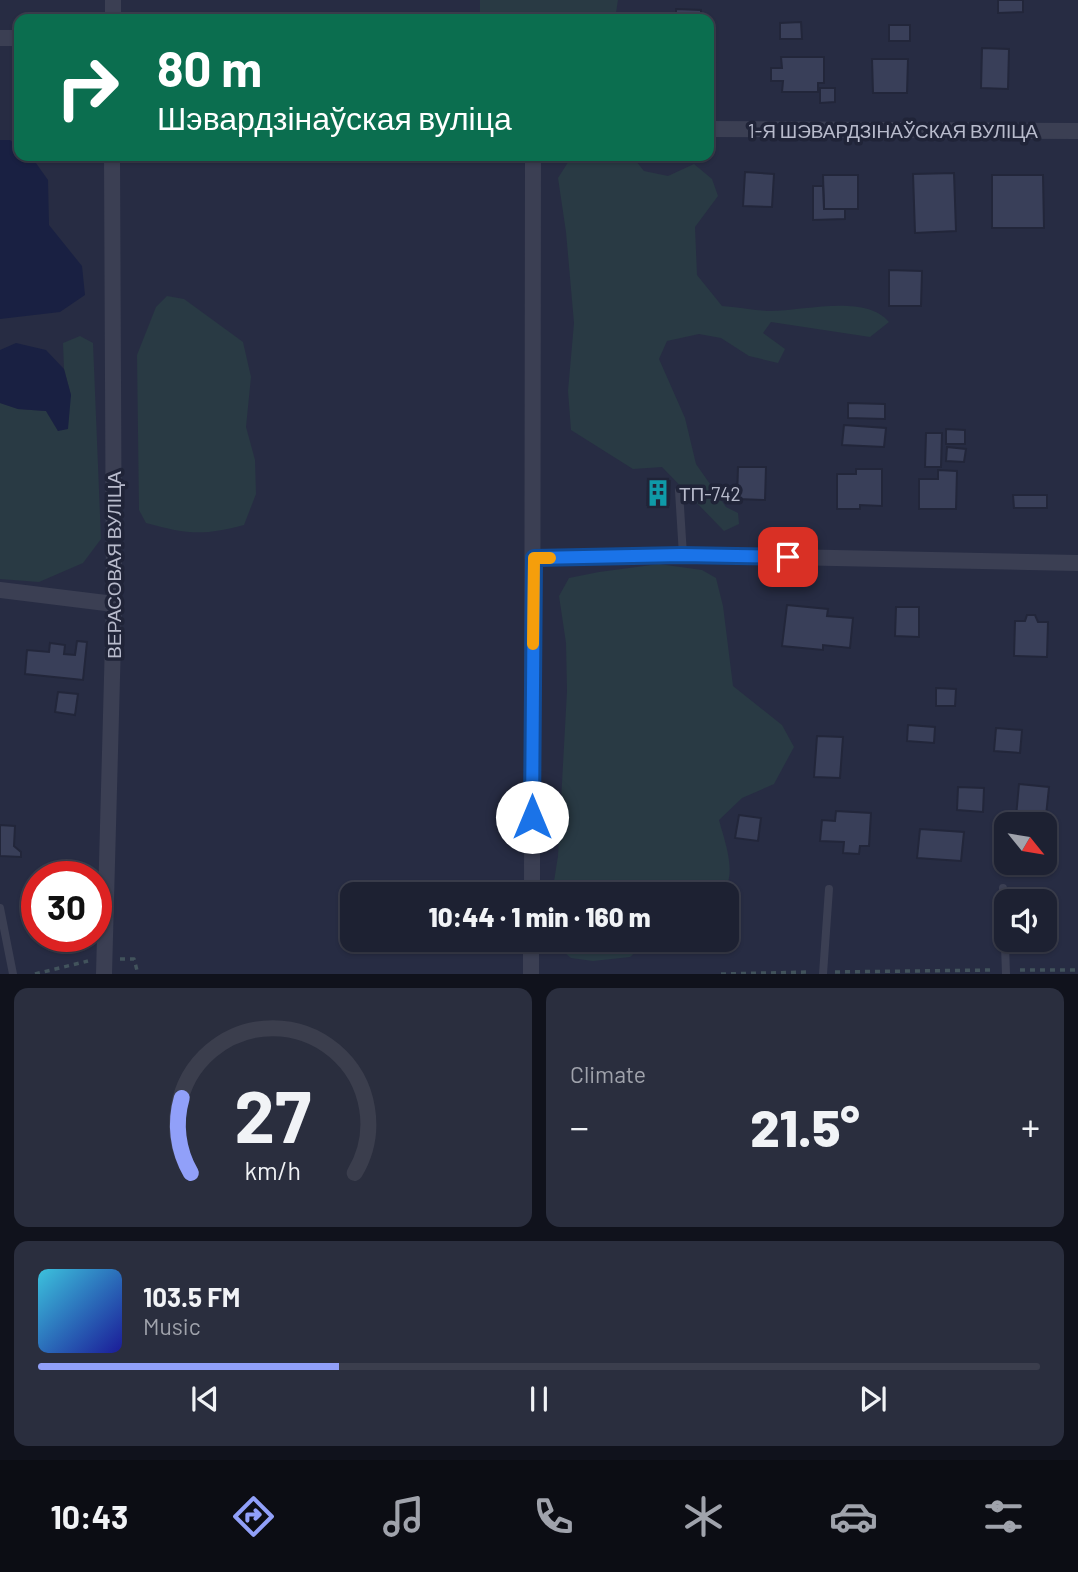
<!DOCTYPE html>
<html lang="en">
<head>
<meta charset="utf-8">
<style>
	:root { --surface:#1d2132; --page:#2a2e3e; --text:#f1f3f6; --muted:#a0a3ac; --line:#3b3e4d; --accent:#91a0f9 }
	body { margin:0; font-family:Barlow,sans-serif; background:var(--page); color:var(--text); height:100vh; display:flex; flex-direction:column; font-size:26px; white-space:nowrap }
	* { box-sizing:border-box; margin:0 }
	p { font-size:23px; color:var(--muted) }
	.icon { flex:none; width:38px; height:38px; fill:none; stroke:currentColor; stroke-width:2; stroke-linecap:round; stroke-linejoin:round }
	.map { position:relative; height:974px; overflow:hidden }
	.side { display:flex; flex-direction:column; gap:14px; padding:14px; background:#10121c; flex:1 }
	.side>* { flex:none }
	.guide { position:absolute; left:14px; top:14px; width:700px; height:147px; border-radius:14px; box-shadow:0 2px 5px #0004,0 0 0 2px var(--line); background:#0b6e4f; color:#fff; overflow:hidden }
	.needle { width:46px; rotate:120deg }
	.buttons { position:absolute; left:994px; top:812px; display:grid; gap:14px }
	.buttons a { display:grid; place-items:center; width:63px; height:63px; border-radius:14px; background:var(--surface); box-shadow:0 2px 5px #0004,0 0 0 2px var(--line); font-size:35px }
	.speed { position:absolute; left:21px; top:861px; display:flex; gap:14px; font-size:35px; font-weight:700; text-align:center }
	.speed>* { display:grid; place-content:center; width:91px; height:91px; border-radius:50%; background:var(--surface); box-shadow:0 2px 5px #0004,0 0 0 2px var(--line); line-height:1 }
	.speed .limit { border:10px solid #d22; background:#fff; color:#111 }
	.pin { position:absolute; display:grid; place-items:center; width:60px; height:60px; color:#fff; margin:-30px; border-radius:14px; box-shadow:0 4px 10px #0006 }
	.me { position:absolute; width:77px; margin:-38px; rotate:0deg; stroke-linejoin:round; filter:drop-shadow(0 0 5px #0008) }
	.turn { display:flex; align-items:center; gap:24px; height:147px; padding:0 28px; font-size:32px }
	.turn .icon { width:91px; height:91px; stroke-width:2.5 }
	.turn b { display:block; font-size:49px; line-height:60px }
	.big { font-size:52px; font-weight:800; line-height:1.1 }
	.side .tile { flex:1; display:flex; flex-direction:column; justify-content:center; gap:10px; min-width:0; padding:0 24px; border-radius:14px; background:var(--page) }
	.side .dial { align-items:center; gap:0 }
	.dial svg { height:182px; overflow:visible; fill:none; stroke:var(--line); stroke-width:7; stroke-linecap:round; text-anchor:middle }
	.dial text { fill:var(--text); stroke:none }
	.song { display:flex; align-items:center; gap:21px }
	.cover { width:84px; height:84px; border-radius:10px; background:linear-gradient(135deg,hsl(190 70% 55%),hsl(240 70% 35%)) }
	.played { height:7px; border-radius:4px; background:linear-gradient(90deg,var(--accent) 30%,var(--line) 30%) }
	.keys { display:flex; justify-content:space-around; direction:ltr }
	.heat { display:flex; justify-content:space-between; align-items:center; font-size:38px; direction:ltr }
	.side .tiles { flex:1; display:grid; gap:14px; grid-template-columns:1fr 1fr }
	.tile:last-child { grid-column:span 2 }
	.trip { position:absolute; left:340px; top:882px; width:399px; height:70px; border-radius:14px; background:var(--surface); box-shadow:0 2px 5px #0004,0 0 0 2px var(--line); font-weight:800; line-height:70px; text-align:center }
	.tab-bar { display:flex; height:112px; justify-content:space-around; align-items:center; background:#0c0d14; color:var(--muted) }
	.tab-bar .icon { width:49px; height:49px }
	.tab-bar .active { color:var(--accent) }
	.tab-bar b { font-size:32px; color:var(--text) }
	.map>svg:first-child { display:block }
	.green { fill:#293a44 }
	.water { fill:#192042 }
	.building { fill:#393f59; stroke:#22263a; stroke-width:2 }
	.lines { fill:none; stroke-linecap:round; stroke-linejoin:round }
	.path { stroke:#42535c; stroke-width:3.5; stroke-dasharray:5 5; stroke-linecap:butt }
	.service { stroke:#3b3f53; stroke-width:8 }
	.minor { stroke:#3b3f53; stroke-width:16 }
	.route-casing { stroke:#114b97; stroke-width:18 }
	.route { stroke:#1a73e8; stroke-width:12 }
	.slow { stroke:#f59e0b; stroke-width:12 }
	.labels { text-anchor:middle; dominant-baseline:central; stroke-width:7; stroke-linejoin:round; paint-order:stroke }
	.street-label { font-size:19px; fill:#b8bbcc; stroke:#202438 }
	.poi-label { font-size:19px; fill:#b8bbcc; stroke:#202438; text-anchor:start }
</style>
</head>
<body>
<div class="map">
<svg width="1078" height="974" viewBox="0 0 1078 974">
	<rect width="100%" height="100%" fill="#272c43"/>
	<g class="green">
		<polygon points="480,0 618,0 615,19 480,19"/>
		<path d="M 572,156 L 632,156 L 644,171 L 668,176 L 694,164 L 712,179 L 718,196 L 695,227 L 697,275 L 722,306 C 737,307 752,310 767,311 C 802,312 864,293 889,322 L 870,337 L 771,322 L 763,333 L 785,349 L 778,363 L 749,356 L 721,338 L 699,334 L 667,341 L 659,359 L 685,418 L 696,464 L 726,507 L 738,513 L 739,524 L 724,531 L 662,467 L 633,469 L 571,430 L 568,391 L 574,323 L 566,232 L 558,178 Z"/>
		<path d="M 167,296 L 184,299 L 243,342 L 251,377 L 246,427 L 255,460 L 256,494 L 244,525 C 203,536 186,534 146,523 L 139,510 L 137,355 L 156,307 Z"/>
		<polygon points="80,336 93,343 101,539 83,563 39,582 0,579 0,403 18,409 46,411 58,431 71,395 64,369 63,343"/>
		<path d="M 659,564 L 702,570 L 716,578 L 723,606 L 733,686 L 782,725 L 794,747 L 774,784 L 742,798 L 719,820 C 725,843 738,874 722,894 L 552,894 L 558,856 L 567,691 L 566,643 L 559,596 L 569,578 L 599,572 Z"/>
		<polygon points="556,940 648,940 630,957 593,961 571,958 558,947"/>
	</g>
	<g class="water">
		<polygon points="0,140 10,140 19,147 19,156 31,156 48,180 49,225 82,266 85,295 60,312 0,319"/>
		<polygon points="16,343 46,350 64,369 71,395 68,429 58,431 46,411 18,409 0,403 0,350"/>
	</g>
	<g class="building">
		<polygon points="998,0 1023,0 1023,12 998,13"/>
		<polygon points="676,9 701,10 701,19 676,19"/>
		<polygon points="801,22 802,39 780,39 780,23"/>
		<rect x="889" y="25" width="21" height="16"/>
		<polygon points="982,48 1009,49 1008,89 981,88"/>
		<polygon points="781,57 824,57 824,83 818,83 818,92 782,92 783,81 771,81 771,68 782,68"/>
		<polygon points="872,59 908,59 907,93 873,93"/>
		<polygon points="709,63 715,63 714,92 709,92"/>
		<polygon points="820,88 835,88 835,102 820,103"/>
		<polygon points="745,172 774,174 772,207 743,206"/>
		<polygon points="954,173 956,231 915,233 913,174"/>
		<polygon points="823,175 858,175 858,209 824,209"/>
		<polygon points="992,175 1043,175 1044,228 992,228"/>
		<polygon points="813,186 823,186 824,209 845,209 845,219 813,220"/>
		<polygon points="889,270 922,271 921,306 889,306"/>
		<polygon points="848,403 885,404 885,419 848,418"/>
		<polygon points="844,425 886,428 884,447 842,445"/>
		<polygon points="946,429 965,430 965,444 946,444"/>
		<polygon points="926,433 942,433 941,467 925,467"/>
		<polygon points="947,447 966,449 964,462 946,461"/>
		<polygon points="738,467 766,467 765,500 737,499"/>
		<polygon points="856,469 882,469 882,506 860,505 860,509 837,509 837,474 856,474"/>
		<polygon points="938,470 957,471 956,509 919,509 919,479 938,479"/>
		<polygon points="648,480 670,481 669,505 647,505"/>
		<polygon points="1013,495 1047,495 1047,508 1014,508"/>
		<polygon points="787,605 828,609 827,616 853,618 850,648 823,645 823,650 782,646"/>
		<polygon points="896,607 919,607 919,637 895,636"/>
		<polygon points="1027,615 1035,615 1038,622 1048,622 1047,657 1014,656 1015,621 1025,621"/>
		<polygon points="77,641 87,642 83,680 25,674 27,650 49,652 50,643 65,645 64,654 75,655"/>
		<polygon points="936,688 956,689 955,706 936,706"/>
		<polygon points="58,692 78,694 75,715 55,712"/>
		<polygon points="908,725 935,727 934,743 907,741"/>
		<polygon points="996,728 1022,730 1020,753 994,751"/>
		<polygon points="817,736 843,737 840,778 814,777"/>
		<polygon points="1019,784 1049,787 1045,825 1006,824 1006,860 996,859 1000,816 1016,817"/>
		<polygon points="958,787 984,788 983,812 957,810"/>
		<polygon points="836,811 871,813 869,846 860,846 859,854 843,853 844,842 820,841 822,820 835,821"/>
		<polygon points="739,815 761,818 758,841 735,838"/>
		<polygon points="0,825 15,826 14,846 21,852 21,857 0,856"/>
		<polygon points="920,829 964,832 961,861 917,858"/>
	</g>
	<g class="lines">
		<g class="path">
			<polyline points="120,959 134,959 138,974"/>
			<polyline points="1020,970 1078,970"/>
			<polyline points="835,972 992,970"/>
			<polyline points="35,974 88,961"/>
			<polyline points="721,974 810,972"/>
		</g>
		<g class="service">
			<polyline points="679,491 683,555"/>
			<polyline points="1003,888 1006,974"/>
			<polyline points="0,908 13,974"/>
			<polyline points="823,974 829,889"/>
		</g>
		<g class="minor">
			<polyline points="113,19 113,0"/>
			<polyline points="0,38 19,38"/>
			<polyline points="709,129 1078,131"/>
			<polyline points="534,558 683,555 1078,563"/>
			<polyline points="0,590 114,604"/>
			<polyline points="532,894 533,156"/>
			<polyline points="104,974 114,604 112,156"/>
			<polyline points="531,974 531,940"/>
		</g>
	</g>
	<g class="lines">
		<defs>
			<polyline id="route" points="532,817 534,558 682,555 788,557"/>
		</defs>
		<use href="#route" class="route-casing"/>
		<use href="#route" class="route"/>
		<polyline class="slow" points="533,644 534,558 550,558"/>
	</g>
	<defs>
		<symbol id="building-bare" viewBox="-9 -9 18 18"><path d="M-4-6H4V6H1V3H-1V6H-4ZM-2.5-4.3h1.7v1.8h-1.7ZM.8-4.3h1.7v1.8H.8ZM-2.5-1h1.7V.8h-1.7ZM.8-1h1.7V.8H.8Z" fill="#0f9aa8" stroke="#202438" stroke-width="2.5" paint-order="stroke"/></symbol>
	</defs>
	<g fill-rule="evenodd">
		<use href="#building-bare" x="639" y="474" width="38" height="38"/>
	</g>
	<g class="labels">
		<g class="street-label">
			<text x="893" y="130">1-Я ШЭВАРДЗІНАЎСКАЯ ВУЛІЦА</text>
			<text transform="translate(113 565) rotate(-90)">ВЕРАСОВАЯ ВУЛІЦА</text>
		</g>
		<g class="poi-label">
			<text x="679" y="493">ТП-742</text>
		</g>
	</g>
</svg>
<div class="buttons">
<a><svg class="needle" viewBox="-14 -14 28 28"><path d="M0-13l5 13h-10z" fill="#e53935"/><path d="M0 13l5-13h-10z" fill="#a0a3ac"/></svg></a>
<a><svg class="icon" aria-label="sound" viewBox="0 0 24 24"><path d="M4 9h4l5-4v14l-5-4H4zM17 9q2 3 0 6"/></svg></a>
</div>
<div class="speed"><div class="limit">30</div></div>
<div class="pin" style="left:788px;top:557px;background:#d93025"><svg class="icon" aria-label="arrive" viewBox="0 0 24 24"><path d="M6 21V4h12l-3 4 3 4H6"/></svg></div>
<svg class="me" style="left:532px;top:817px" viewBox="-20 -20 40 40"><circle r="19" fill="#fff"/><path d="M0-13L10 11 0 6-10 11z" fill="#1a73e8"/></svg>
<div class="trip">10:44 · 1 min · 160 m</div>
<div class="guide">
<div class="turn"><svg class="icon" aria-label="right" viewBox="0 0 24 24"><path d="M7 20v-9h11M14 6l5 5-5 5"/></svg><div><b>80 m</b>Шэвардзінаўская вуліца</div></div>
</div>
</div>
<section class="side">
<div class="tiles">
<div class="tile dial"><svg viewBox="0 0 100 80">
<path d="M14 69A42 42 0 1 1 86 69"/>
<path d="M14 69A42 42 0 0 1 10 36" stroke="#91a0f9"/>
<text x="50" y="56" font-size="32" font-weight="700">27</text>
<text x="50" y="72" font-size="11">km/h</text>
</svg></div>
<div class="tile"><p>Climate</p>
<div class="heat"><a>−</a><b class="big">21.5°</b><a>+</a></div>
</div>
<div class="tile">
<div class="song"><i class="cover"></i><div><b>103.5 FM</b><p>Music</p></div></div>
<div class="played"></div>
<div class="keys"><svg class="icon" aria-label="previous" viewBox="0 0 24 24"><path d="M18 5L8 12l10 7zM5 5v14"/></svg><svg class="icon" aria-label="pause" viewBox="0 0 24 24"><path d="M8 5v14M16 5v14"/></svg><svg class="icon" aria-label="next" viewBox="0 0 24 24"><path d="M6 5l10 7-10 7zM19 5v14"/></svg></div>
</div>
</div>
</section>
<nav class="tab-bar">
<b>10:43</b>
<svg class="icon active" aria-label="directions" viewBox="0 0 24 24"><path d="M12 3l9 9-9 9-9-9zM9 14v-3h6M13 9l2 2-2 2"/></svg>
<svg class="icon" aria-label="music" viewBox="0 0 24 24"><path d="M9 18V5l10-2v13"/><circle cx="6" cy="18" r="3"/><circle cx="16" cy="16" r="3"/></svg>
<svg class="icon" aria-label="phone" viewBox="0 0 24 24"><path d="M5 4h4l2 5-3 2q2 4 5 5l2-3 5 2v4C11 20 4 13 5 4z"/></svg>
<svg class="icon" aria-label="climate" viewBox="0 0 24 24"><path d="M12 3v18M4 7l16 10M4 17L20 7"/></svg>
<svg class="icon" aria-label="car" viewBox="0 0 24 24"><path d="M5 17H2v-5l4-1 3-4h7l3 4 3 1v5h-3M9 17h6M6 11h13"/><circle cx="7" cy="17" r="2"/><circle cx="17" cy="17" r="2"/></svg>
<svg class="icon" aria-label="filters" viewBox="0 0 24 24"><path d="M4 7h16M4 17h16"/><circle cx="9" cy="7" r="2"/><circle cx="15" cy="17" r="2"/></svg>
</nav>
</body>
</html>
